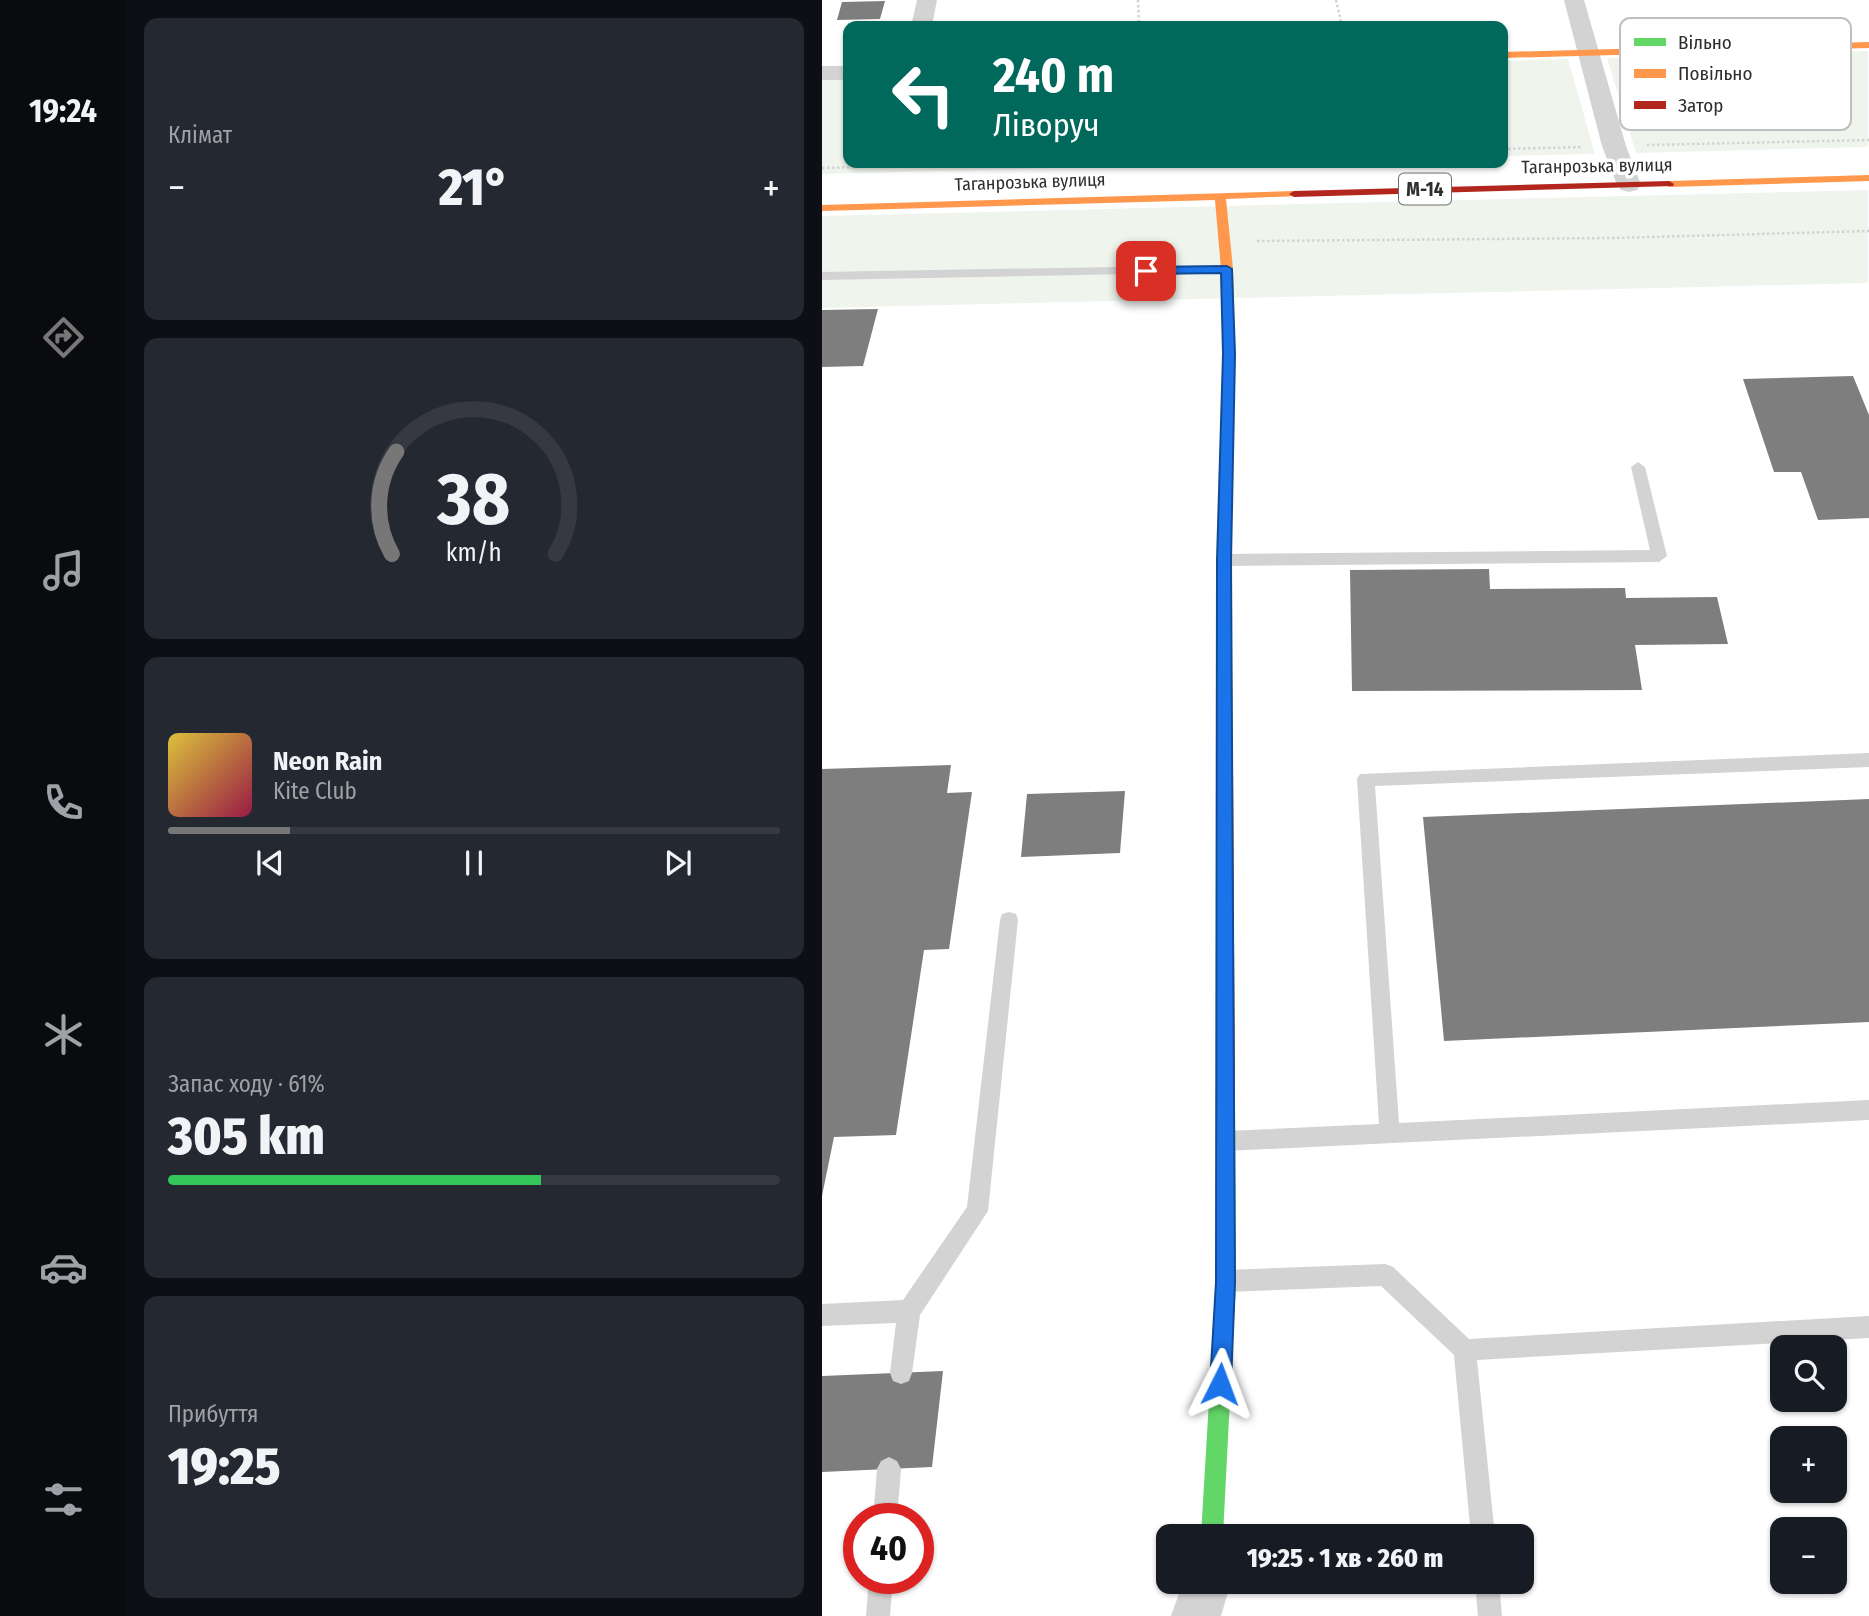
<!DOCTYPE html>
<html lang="uk">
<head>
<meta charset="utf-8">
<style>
	:root { --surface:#171b24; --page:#242831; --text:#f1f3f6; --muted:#9ea1a6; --line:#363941; --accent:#777 }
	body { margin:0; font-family:"Fira Sans Condensed",sans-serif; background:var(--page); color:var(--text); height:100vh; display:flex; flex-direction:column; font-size:26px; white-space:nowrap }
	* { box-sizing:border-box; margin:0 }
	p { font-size:23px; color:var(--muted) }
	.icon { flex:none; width:38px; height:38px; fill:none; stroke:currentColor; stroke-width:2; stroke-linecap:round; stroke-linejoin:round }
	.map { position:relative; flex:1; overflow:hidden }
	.side { display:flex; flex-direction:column; gap:18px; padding:18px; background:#0d0f14; width:696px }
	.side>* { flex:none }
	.guide { position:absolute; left:21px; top:21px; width:665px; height:147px; border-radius:14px; box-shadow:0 2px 5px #0004; background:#00695c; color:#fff; overflow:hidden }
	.tools { position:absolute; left:948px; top:1335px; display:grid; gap:14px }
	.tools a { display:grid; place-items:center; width:77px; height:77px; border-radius:14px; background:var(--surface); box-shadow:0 2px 5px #0004; font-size:35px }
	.speed { position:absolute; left:21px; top:1503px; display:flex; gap:14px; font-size:35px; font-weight:700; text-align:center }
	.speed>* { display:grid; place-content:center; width:91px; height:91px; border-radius:50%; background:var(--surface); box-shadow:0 2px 5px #0004; line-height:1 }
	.speed .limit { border:10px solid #d22; background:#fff; color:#111 }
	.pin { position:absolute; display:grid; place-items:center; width:60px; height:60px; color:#fff; margin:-30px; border-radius:14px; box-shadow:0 4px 10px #0006 }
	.me { position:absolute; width:77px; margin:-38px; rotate:3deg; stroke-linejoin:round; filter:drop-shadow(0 0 5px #0008) }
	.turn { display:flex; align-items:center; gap:24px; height:147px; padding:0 35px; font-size:32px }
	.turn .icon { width:91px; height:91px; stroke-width:2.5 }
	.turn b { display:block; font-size:49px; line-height:60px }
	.big { font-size:52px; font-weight:800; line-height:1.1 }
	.side .tile { flex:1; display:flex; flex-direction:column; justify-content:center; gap:10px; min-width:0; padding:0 24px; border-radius:14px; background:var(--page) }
	.side .dial { align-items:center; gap:0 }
	.dial svg { height:182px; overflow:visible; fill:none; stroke:var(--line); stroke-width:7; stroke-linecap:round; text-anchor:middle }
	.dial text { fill:var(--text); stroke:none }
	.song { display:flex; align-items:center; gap:21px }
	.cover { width:84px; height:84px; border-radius:10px; background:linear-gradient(135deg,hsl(50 70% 55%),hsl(340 70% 35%)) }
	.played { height:7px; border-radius:4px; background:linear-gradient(90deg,var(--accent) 20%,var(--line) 20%) }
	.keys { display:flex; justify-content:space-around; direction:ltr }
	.heat { display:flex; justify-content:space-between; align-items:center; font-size:38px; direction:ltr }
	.charge { height:10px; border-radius:5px; background:linear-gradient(90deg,#34c759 61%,var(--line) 0) }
	.trip { position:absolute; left:334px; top:1524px; width:378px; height:70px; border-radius:14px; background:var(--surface); box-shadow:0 2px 5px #0004; font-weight:800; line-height:70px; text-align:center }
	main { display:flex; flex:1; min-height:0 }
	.tabs { display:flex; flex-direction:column; width:126px; justify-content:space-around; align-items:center; background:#090b0e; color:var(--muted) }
	.tabs .icon { width:49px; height:49px }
	.tabs .selected { color:var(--accent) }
	.tabs b { font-size:32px; color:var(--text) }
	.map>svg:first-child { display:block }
	.green { fill:#eff4ec }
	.building { fill:#7e7e7e }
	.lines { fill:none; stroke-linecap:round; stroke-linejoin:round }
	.path { stroke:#d3d3d3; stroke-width:2.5; stroke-dasharray:2.5 2.5; stroke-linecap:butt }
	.lane { fill:#d3d3d3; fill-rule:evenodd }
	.street { fill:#d3d3d3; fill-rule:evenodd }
	.fast { fill:#63d668; fill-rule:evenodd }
	.slow { fill:#ff974d; fill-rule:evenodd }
	.jam { fill:#b3261e; fill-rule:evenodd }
	.route { fill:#1a73e8; stroke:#114b97; stroke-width:2 }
	.labels { text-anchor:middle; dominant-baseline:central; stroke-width:7; stroke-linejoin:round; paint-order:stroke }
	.far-street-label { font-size:18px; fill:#2e2e2e; stroke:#fff }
	.shield { fill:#fff; stroke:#6d6d6d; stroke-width:2 }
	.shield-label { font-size:19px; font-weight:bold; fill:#2e2e2e }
	.key { fill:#fff; stroke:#c0c0c0; stroke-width:2 }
	.key-label { font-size:19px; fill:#2e2e2e }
</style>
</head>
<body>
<main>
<nav class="tabs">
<b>19:24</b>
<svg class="icon selected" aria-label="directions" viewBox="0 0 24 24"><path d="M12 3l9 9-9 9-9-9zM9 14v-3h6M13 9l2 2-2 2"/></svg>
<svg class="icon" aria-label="music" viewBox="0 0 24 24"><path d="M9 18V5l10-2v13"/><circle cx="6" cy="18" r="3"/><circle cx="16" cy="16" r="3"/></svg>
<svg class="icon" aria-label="phone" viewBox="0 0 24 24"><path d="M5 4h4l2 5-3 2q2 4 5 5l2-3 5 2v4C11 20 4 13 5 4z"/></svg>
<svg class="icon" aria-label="climate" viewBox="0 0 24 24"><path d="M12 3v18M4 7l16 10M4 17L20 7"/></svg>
<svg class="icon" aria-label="car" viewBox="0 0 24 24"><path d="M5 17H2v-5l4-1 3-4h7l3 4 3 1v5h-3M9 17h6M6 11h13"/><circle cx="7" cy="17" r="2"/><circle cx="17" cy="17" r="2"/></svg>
<svg class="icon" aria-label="filters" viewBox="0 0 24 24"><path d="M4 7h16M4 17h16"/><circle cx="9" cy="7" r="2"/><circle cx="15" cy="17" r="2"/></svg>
</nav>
<section class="side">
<div class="tile"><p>Клімат</p>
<div class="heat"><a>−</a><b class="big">21°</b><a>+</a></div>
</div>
<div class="tile dial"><svg viewBox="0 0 100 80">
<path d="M14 69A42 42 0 1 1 86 69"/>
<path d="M14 69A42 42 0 0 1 16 24" stroke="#777"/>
<text x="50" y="56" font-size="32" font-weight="700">38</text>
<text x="50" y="72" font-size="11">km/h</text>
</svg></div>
<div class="tile">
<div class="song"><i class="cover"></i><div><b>Neon Rain</b><p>Kite Club</p></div></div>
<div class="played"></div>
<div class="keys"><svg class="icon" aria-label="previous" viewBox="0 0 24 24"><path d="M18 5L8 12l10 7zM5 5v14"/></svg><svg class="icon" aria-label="pause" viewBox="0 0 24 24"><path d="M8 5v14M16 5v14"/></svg><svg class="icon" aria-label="next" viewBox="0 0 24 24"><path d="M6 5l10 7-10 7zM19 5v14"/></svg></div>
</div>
<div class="tile"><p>Запас ходу · 61%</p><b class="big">305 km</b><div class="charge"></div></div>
<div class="tile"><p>Прибуття</p><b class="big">19:25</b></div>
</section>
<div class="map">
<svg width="1047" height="1616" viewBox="0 0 1047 1616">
	<rect width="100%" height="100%" fill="#fff"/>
	<g class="green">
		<polygon points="1046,51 1046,147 814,153 785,58"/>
		<polygon points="746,59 773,154 681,156 681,61"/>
		<polygon points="26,78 26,163 436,163 0,174 0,79"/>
		<polygon points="1046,190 1046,283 0,308 0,216"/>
	</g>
	<g class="building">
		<polygon points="63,1 58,19 15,20 20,2"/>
		<polygon points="56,309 41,366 0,367 0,310"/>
		<polygon points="1031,376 1047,415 1047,518 996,520 979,472 952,472 921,379"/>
		<polygon points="667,569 668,589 803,588 804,598 895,597 906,644 813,645 820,690 530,691 528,570"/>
		<polygon points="129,765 125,793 150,792 127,949 102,950 74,1135 12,1137 0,1196 0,769"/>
		<polygon points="303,791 298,853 199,857 205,794"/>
		<polygon points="1047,799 1047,1022 622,1041 601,817"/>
		<polygon points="121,1371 110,1467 0,1472 0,1376"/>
	</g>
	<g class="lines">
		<g class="path">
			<polyline points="316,0 317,26"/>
			<polyline points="514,0 520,26"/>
			<polyline points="825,145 1047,140"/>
			<polyline points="681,149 760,147"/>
			<polyline points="0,168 198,163"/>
			<polyline points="435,241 791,238 1047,231"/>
		</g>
		<g class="lane">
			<polygon points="405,265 409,266 409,272 0,280 0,272"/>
			<polygon points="816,462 823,467 845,556 837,562 402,566 394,560 402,554 828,550 809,467"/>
			<polygon points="1047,753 1047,767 553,786 577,1123 1047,1100 1047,1120 404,1151 397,1148 394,1141 397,1134 404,1131 557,1124 535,779 538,774"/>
			<polygon points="187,912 194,914 196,920 166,1211 98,1315 90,1373 87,1381 79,1384 71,1381 68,1373 74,1323 0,1326 0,1304 81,1300 145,1207 178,920 180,914"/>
			<polygon points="563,1264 571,1267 647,1339 1047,1316 1047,1338 655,1360 673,1536 649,1536 632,1355 559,1286 405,1292 397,1289 394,1281 397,1273 405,1270"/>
			<polygon points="67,1457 75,1461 79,1469 75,1519 51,1519 55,1469 59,1461"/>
			<polygon points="47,1578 71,1578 68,1616 44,1616"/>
			<polygon points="653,1582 677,1582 680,1616 656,1616"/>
		</g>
		<g class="street">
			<polygon points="95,0 115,0 110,26 89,26"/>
			<polygon points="742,0 762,0 804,146 819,185 815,190 807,192 799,190 795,185 780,146"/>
			<rect x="0" y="66" width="26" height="14"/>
			<polygon points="361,1582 409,1582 399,1616 349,1616"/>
		</g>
		<g class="fast">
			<polygon points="407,363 413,367 409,560 411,771 408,776 398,776 395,771 395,560 401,367"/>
			<polygon points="404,1096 410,1099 413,1105 414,1281 401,1536 379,1536 394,1281 395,1105 398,1099"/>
		</g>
		<g class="slow">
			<polygon points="1047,42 1047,48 681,58 681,52"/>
			<polygon points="1047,175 1047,181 847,187 842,184 847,181"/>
			<polygon points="472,191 476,192 476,196 404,199 411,269 413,367 407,371 401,367 399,269 393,200 0,211 0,205"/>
		</g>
		<g class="jam">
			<polygon points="847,181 852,184 851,186 472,197 467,194 472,191"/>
			<polygon points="403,765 408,766 411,771 413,1105 410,1111 404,1114 398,1111 395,1105 395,771 398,766"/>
		</g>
	</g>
	<polygon class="route" points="405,266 410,269 413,354 409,560 413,1282 409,1384 406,1391 398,1394 391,1391 388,1384 394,1282 395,560 401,354 399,273 324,274 318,271 324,267"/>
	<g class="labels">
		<g class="far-street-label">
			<text transform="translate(775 166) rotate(-1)">Таганрозька вулиця</text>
			<text transform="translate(208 182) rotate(-2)">Таганрозька вулиця</text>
		</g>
		<rect class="shield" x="577" y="173.5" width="52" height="31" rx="5"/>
		<g class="shield-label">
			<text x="603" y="189">М-14</text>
		</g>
	</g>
	<rect x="798" y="18" width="231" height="112" rx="10" class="key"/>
	<rect x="812" y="38" width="32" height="8" fill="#63d668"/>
	<rect x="812" y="69" width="32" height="9" fill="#ff974d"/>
	<rect x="812" y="101" width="32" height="8" fill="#b3261e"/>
	<g class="key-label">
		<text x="856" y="49">Вільно</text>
		<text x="856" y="80">Повільно</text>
		<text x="856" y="112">Затор</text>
	</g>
</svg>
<div class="tools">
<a><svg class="icon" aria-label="search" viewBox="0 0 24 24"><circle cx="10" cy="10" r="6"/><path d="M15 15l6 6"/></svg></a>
<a>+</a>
<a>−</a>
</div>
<div class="speed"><div class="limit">40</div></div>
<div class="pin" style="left:324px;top:271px;background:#d93025"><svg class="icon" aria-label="arrive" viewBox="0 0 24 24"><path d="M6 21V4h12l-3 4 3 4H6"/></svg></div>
<svg class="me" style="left:398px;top:1384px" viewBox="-20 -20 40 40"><path d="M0-17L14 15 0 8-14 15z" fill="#1a73e8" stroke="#fff" stroke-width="4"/></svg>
<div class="trip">19:25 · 1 хв · 260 m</div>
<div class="guide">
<div class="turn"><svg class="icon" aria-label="left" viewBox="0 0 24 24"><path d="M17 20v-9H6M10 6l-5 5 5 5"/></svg><div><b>240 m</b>Ліворуч</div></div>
</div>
</div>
</main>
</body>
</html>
